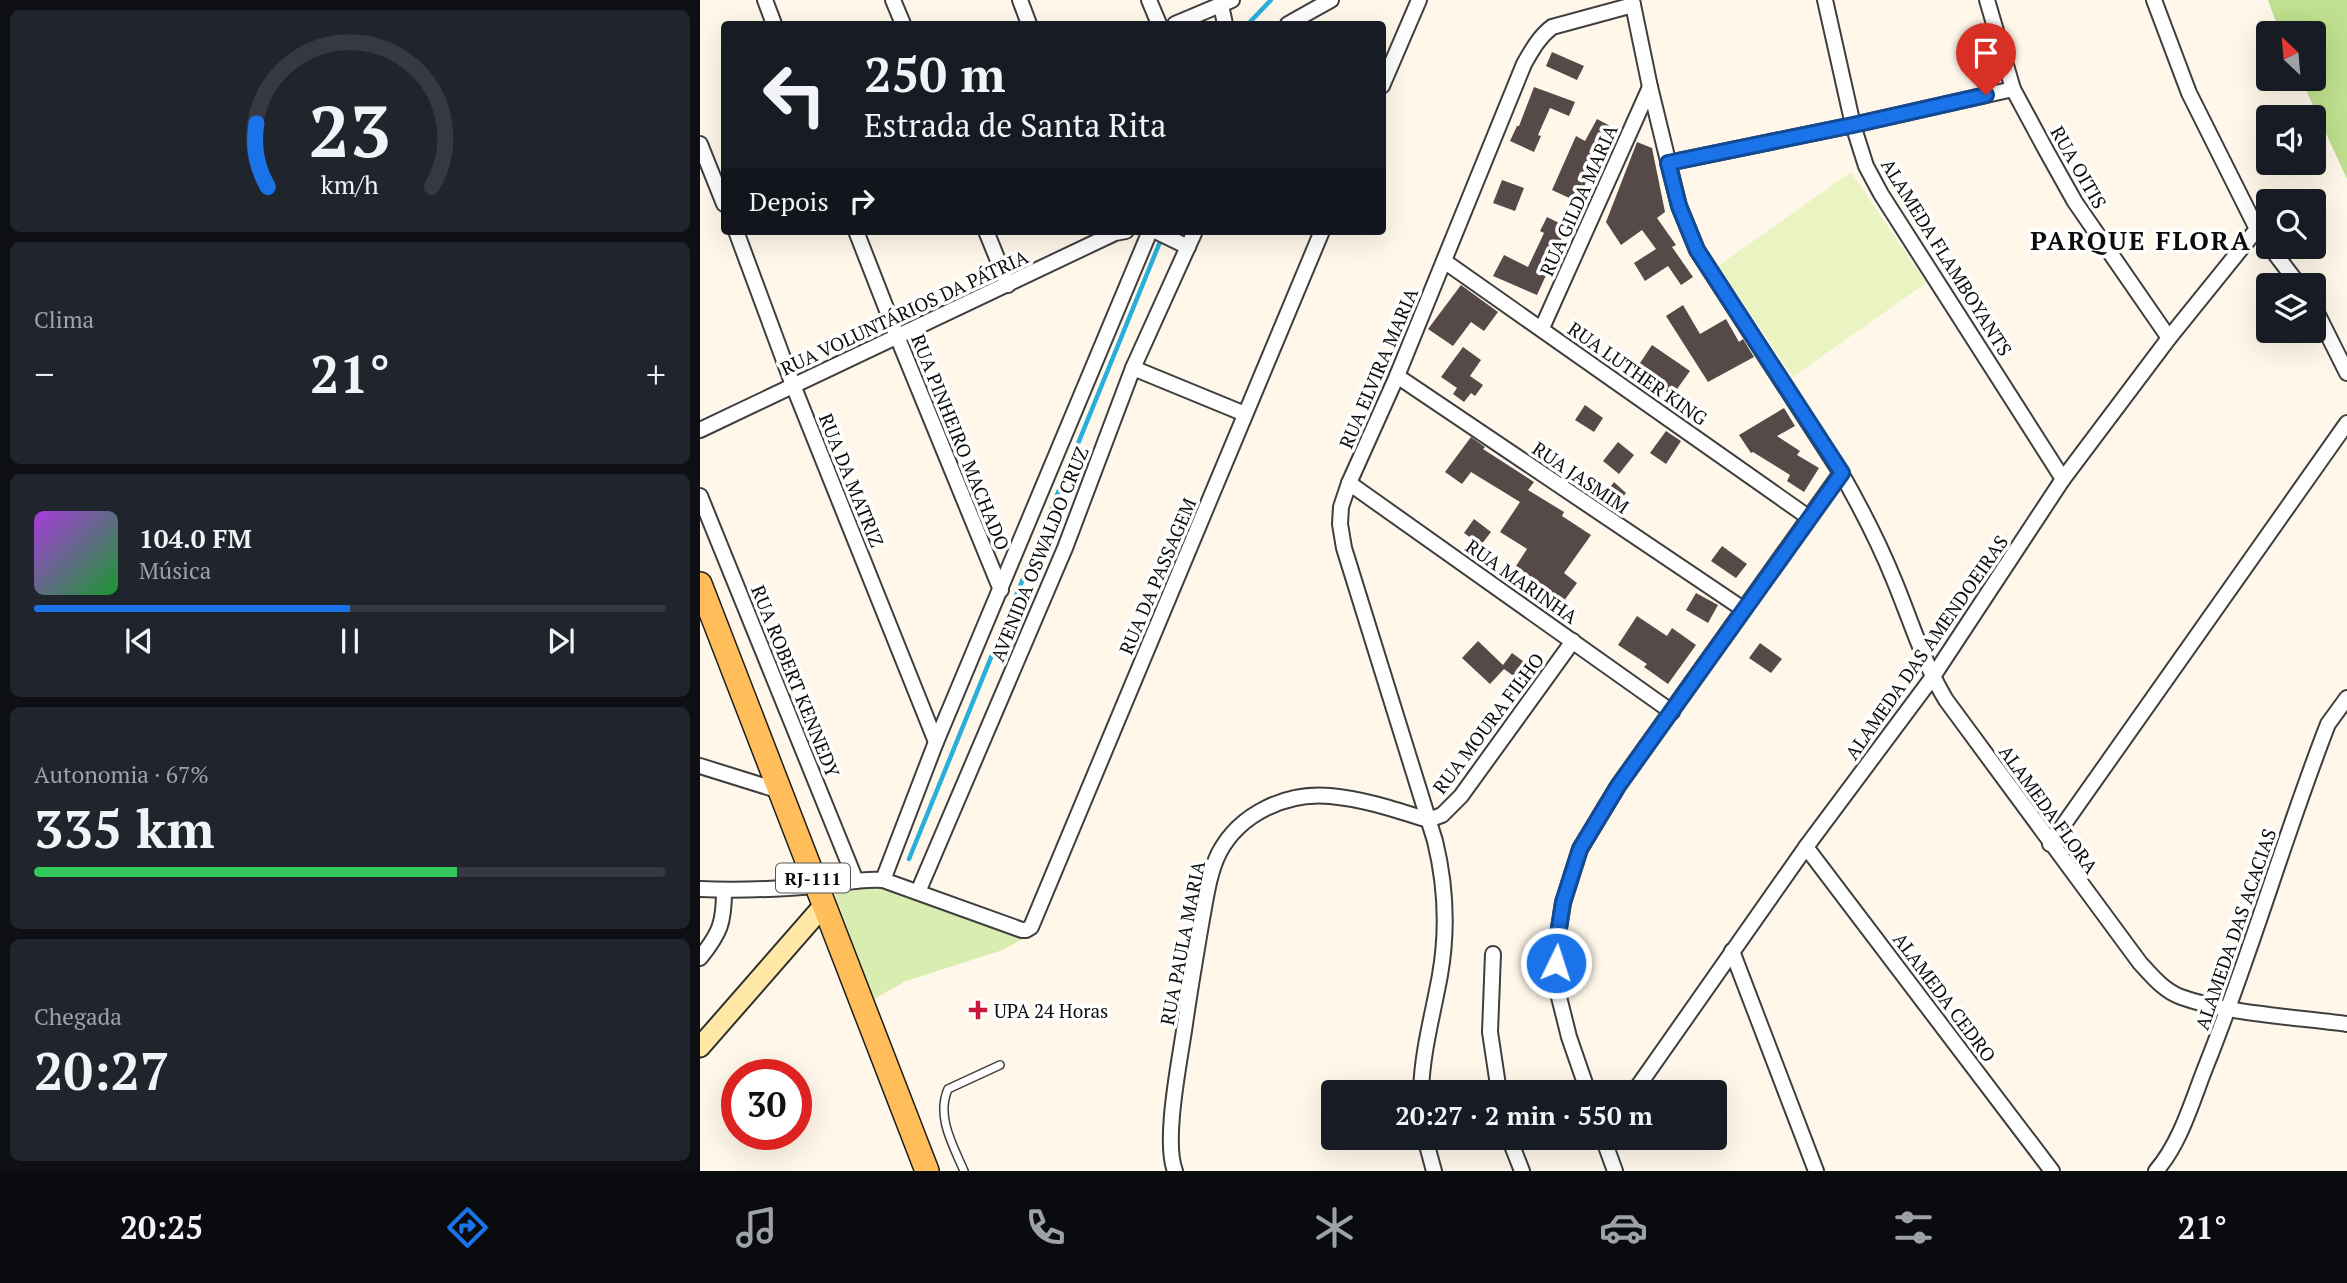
<!DOCTYPE html>
<html lang="pt">
<head>
<meta charset="utf-8">
<style>
	:root { --surface:#171b24; --page:#20242c; --text:#f1f3f6; --muted:#9ea1a6; --line:#363941; --accent:#1a73e8 }
	body { margin:0; font-family:"PT Serif",serif; background:var(--page); color:var(--text); height:100vh; display:flex; flex-direction:column; font-size:26px; white-space:nowrap }
	* { box-sizing:border-box; margin:0 }
	p { font-size:23px; color:var(--muted) }
	.icon { flex:none; width:38px; height:38px; fill:none; stroke:currentColor; stroke-width:2; stroke-linecap:round; stroke-linejoin:round }
	.map { position:relative; flex:1; overflow:hidden }
	.details { display:flex; flex-direction:column; gap:10px; padding:10px; background:#0d0f14; width:700px }
	.details>* { flex:none }
	.guide { position:absolute; left:21px; top:21px; width:665px; height:214px; border-radius:7px; box-shadow:0 7px 28px #0002; background:#171b24; color:var(--text); overflow:hidden }
	.needle { width:46px; rotate:334deg }
	.buttons { position:absolute; left:1556px; top:21px; display:grid; gap:14px }
	.buttons a { display:grid; place-items:center; width:70px; height:70px; border-radius:7px; background:var(--surface); box-shadow:0 7px 28px #0002; font-size:35px }
	.speed { position:absolute; left:21px; top:1059px; display:flex; gap:14px; font-size:35px; font-weight:700; text-align:center }
	.speed>* { display:grid; place-content:center; width:91px; height:91px; border-radius:50%; background:var(--surface); box-shadow:0 7px 28px #0002; line-height:1 }
	.speed .limit { border:10px solid #d22; background:#fff; color:#111 }
	.pin { position:absolute; display:grid; place-items:center; width:60px; height:60px; color:#fff; margin:-72px -30px; border-radius:50% 50% 50% 0; rotate:-45deg; box-shadow:0 0 7px #0007 }
	.pin .icon { rotate:45deg }
	.me { position:absolute; width:77px; margin:-38px; rotate:4deg; stroke-linejoin:round; filter:drop-shadow(0 0 5px #0008) }
	.turn { display:flex; align-items:center; gap:24px; height:147px; padding:0 28px; font-size:32px }
	.turn .icon { width:91px; height:91px; stroke-width:2.5 }
	.turn b { display:block; font-size:49px; line-height:60px }
	.then { display:flex; align-items:center; height:66px; padding:0 28px; background:#0003; gap:14px; font-size:26px }
	.big { font-size:52px; font-weight:600; line-height:1.1 }
	.details .widget { flex:1; display:flex; flex-direction:column; justify-content:center; gap:10px; min-width:0; padding:0 24px; border-radius:10px; background:var(--page) }
	.details .dial { align-items:center; gap:0 }
	.dial svg { height:182px; overflow:visible; fill:none; stroke:var(--line); stroke-width:7; stroke-linecap:round; text-anchor:middle }
	.dial text { fill:var(--text); stroke:none }
	.song { display:flex; align-items:center; gap:21px }
	.cover { width:84px; height:84px; border-radius:10px; background:linear-gradient(135deg,hsl(280 70% 55%),hsl(130 70% 35%)) }
	.played { height:7px; border-radius:4px; background:linear-gradient(90deg,var(--accent) 50%,var(--line) 50%) }
	.keys { display:flex; justify-content:space-around; direction:ltr }
	.heat { display:flex; justify-content:space-between; align-items:center; font-size:38px; direction:ltr }
	.charge { height:10px; border-radius:5px; background:linear-gradient(90deg,#34c759 67%,var(--line) 0) }
	.trip { position:absolute; left:621px; top:1080px; width:406px; height:70px; border-radius:7px; background:var(--surface); box-shadow:0 7px 28px #0002; font-weight:600; line-height:70px; text-align:center }
	.menu { display:flex; height:112px; justify-content:space-around; align-items:center; background:#090b0e; color:var(--muted) }
	.menu .icon { width:49px; height:49px }
	.menu .current { color:var(--accent) }
	.menu b { font-size:32px; color:var(--text) }
	main { display:flex; flex:1; min-height:0 }
	.map>svg:first-child { display:block }
	.green { fill:#d9edb0 }
	.forest { fill:#bfe08e }
	.pitch { fill:#eaf4c3 }
	.lines { fill:none; stroke-linecap:round; stroke-linejoin:round }
	.stream { stroke:#28afdb; stroke-width:4.5 }
	.building { fill:#554a47 }
	.lane-casing { stroke:#3f3f3f; stroke-width:10 }
	.street-casing { stroke:#3f3f3f; stroke-width:18 }
	.secondary-casing { stroke:#2e2e2e; stroke-width:23 }
	.primary-casing { stroke:#1d1d1d; stroke-width:26 }
	.lane { stroke:#fff; stroke-width:7 }
	.street { stroke:#fff; stroke-width:14 }
	.secondary { stroke:#ffe7a5; stroke-width:19 }
	.primary { stroke:#ffbe5a; stroke-width:23 }
	.route-casing { stroke:#114b97; stroke-width:18 }
	.route { stroke:#1a73e8; stroke-width:12 }
	.poi-dot { fill:#ca163a; stroke:#fff; stroke-width:2.5 }
	.labels { text-anchor:middle; dominant-baseline:central; stroke-width:7; stroke-linejoin:round; paint-order:stroke }
	.shield { fill:#fff; stroke:#555; stroke-width:2 }
	.shield-label { font-size:18px; font-weight:bold; fill:#0c0c0c }
	.street-label { font-size:19px; fill:#0c0c0c; stroke:#fff }
	.poi-label { font-size:19px; fill:#0c0c0c; stroke:#fff; text-anchor:start }
	.district-label { font-size:26px; font-weight:bold; letter-spacing:2px; fill:#0c0c0c; stroke:#fff }
</style>
</head>
<body>
<main>
<section class="details">
<div class="widget dial"><svg viewBox="0 0 100 80">
<path d="M14 69A42 42 0 1 1 86 69"/>
<path d="M14 69A42 42 0 0 1 9 41" stroke="#1a73e8"/>
<text x="50" y="56" font-size="32" font-weight="700">23</text>
<text x="50" y="72" font-size="11">km/h</text>
</svg></div>
<div class="widget"><p>Clima</p>
<div class="heat"><a>−</a><b class="big">21°</b><a>+</a></div>
</div>
<div class="widget">
<div class="song"><i class="cover"></i><div><b>104.0 FM</b><p>Música</p></div></div>
<div class="played"></div>
<div class="keys"><svg class="icon" aria-label="previous" viewBox="0 0 24 24"><path d="M18 5L8 12l10 7zM5 5v14"/></svg><svg class="icon" aria-label="pause" viewBox="0 0 24 24"><path d="M8 5v14M16 5v14"/></svg><svg class="icon" aria-label="next" viewBox="0 0 24 24"><path d="M6 5l10 7-10 7zM19 5v14"/></svg></div>
</div>
<div class="widget"><p>Autonomia · 67%</p><b class="big">335 km</b><div class="charge"></div></div>
<div class="widget"><p>Chegada</p><b class="big">20:27</b></div>
</section>
<div class="map">
<svg width="1647" height="1171" viewBox="0 0 1647 1171">
	<rect width="100%" height="100%" fill="#fff8ea"/>
	<polygon class="green" points="183,880 323,939 303,950 206,981 174,999 131,884"/>
	<polygon class="forest" points="1568,0 1647,0 1647,179 1601,79 1614,79 1614,33 1580,33"/>
	<polygon class="pitch" points="1151,172 1226,283 1093,377 1018,266"/>
	<g class="lines">
		<g class="stream">
			<polyline points="548,24 571,0"/>
			<polyline points="209,859 462,237"/>
		</g>
	</g>
	<g class="building">
		<polygon points="852,52 884,66 877,80 846,66"/>
		<polygon points="834,87 875,102 869,116 850,108 838,135 841,136 834,152 810,141 817,126 819,126"/>
		<polygon points="897,119 916,129 907,147 901,144 884,181 886,182 878,202 852,190 876,136 885,141"/>
		<polygon points="937,142 952,148 965,212 957,218 976,245 972,247 993,277 981,285 968,266 945,281 934,263 956,249 942,230 921,245 906,222"/>
		<polygon points="802,180 824,188 815,211 793,203"/>
		<polygon points="847,217 867,227 853,257 862,261 856,274 848,271 837,295 793,276 804,255 828,267 844,233 840,231"/>
		<polygon points="761,285 798,312 784,331 771,322 753,346 728,329"/>
		<polygon points="983,305 1000,334 1026,319 1039,342 1043,339 1054,357 1008,382 966,316"/>
		<polygon points="952,345 990,371 972,396 936,369"/>
		<polygon points="763,347 781,360 770,376 783,385 775,396 771,393 764,402 753,394 757,388 741,377"/>
		<polygon points="885,405 903,418 894,432 875,420"/>
		<polygon points="1084,408 1095,426 1077,436 1100,451 1097,455 1119,468 1104,492 1087,481 1090,475 1053,452 1051,453 1039,435"/>
		<polygon points="966,431 981,441 966,464 950,453"/>
		<polygon points="771,437 785,447 783,449 834,482 828,490 864,512 862,516 891,535 864,573 877,583 861,605 832,583 834,579 816,566 827,549 800,532 820,502 771,472 762,484 745,472"/>
		<polygon points="918,442 934,455 919,474 903,461"/>
		<polygon points="914,482 926,493 915,506 904,496"/>
		<polygon points="774,519 791,532 781,545 764,533"/>
		<polygon points="1022,546 1047,564 1036,578 1011,561"/>
		<polygon points="996,593 1018,605 1008,623 986,610"/>
		<polygon points="937,616 967,636 972,628 996,645 968,684 944,667 947,664 918,645"/>
		<polygon points="778,641 803,665 812,653 834,669 823,683 804,669 790,684 762,658"/>
		<polygon points="1060,643 1082,659 1071,673 1049,658"/>
	</g>
	<g class="lines">
		<defs>
			<path id="lane" d="M 264,1171 C 253,1145 236,1117 248,1089 L 300,1065"/>
			<g id="street">
				<polyline points="65,0 74,24"/>
				<polyline points="193,0 203,24"/>
				<polyline points="320,0 329,24"/>
				<polyline points="449,0 459,24"/>
				<path d="M 932,0 L 950,87 L 979,206 L 997,250 L 1141,473 C 1161,508 1179,543 1194,580 C 1211,621 1223,662 1246,700 L 1440,963 C 1452,976 1464,991 1481,997 C 1528,1014 1597,1017 1647,1024"/>
				<polyline points="1125,0 1153,125 1166,166 1181,194 1363,479"/>
				<polyline points="1287,0 1313,89 1347,152 1375,202 1469,338"/>
				<polyline points="1454,0 1489,93 1557,229 1568,244"/>
				<polyline points="521,5 525,24"/>
				<polyline points="475,24 532,0"/>
				<polyline points="588,24 631,0"/>
				<polyline points="682,86 719,0"/>
				<polyline points="0,144 24,204"/>
				<polyline points="968,163 1153,125 1313,89"/>
				<polyline points="36,231 93,385 236,742"/>
				<polyline points="156,231 197,336 301,590"/>
				<polyline points="286,231 308,285"/>
				<polyline points="455,231 488,247"/>
				<polyline points="1570,247 1599,285"/>
				<polyline points="744,261 1108,517"/>
				<polyline points="1614,307 1647,373"/>
				<polyline points="842,328 950,87"/>
				<polyline points="433,368 545,414"/>
				<polyline points="697,376 1043,609"/>
				<polyline points="0,430 415,233 426,231"/>
				<polyline points="649,483 972,712"/>
				<polyline points="0,496 156,881"/>
				<polyline points="0,766 80,791"/>
				<polyline points="728,820 742,815 761,796 873,641"/>
				<polyline points="1350,844 1647,423"/>
				<polyline points="1106,847 1352,1171"/>
				<polyline points="183,880 236,742 450,231"/>
				<path d="M 0,889 C 38,891 78,889 117,886 C 139,884 161,878 183,880 L 322,930 L 326,930 L 331,927 L 622,231"/>
				<polyline points="218,892 365,548 433,368 495,231"/>
				<polyline points="1032,951 1116,1171"/>
				<polyline points="793,954 790,1032 799,1092"/>
				<path d="M 0,958 C 20,933 24,923 24,891"/>
				<path d="M 721,1092 C 722,1052 733,1014 740,975 C 748,929 746,886 735,841 L 644,548 L 640,524 L 641,507 L 649,483 L 697,376 L 824,64 C 832,50 839,37 852,27 L 933,5"/>
				<polyline points="888,1092 869,1037 856,985 857,941 863,903 880,849 918,786 1141,473"/>
				<polyline points="934,1092 1106,847 1232,678 1363,479 1469,338 1557,229"/>
				<polyline points="725,1138 734,1171"/>
				<polyline points="809,1138 822,1171"/>
				<polyline points="903,1138 915,1171"/>
				<path d="M 475,1171 C 463,1140 480,1060 485,1024 C 490,989 496,954 502,919 C 506,898 509,873 519,853 C 540,813 587,792 630,796 C 664,799 696,810 728,820"/>
				<path d="M 1456,1171 C 1481,1142 1492,1101 1506,1066 C 1551,954 1584,837 1628,724 L 1647,698"/>
			</g>
			<polyline id="secondary" points="0,1047 124,905"/>
			<polyline id="primary" points="0,584 227,1171"/>
		</defs>
		<use href="#lane" class="lane-casing"/>
		<use href="#street" class="street-casing"/>
		<use href="#secondary" class="secondary-casing"/>
		<use href="#primary" class="primary-casing"/>
		<use href="#lane" class="lane"/>
		<use href="#street" class="street"/>
		<use href="#secondary" class="secondary"/>
		<use href="#primary" class="primary"/>
	</g>
	<g class="lines">
		<defs>
			<polyline id="route" points="856,963 857,941 863,902 880,849 918,786 1142,473 997,250 979,206 968,163 1153,125 1286,95"/>
		</defs>
		<use href="#route" class="route-casing"/>
		<use href="#route" class="route"/>
	</g>
	<path class="poi-dot" d="M274.5 999.5h7v7h7v7h-7v7h-7v-7h-7v-7h7z"/>
	<g class="labels">
		<rect class="shield" x="76" y="863.5" width="74" height="29" rx="5"/>
		<g class="shield-label">
			<text x="113" y="878">RJ-111</text>
		</g>
		<g class="street-label">
			<text transform="translate(1379 167) rotate(60)">RUA OITIS</text>
			<text transform="translate(878 200) rotate(-66)">RUA GILDA MARIA</text>
			<text transform="translate(1247 257) rotate(58)">ALAMEDA FLAMBOYANTS</text>
			<text transform="translate(204 312) rotate(-25)">RUA VOLUNTÁRIOS DA PÁTRIA</text>
			<text transform="translate(678 368) rotate(-67)">RUA ELVIRA MARIA</text>
			<text transform="translate(938 373) rotate(35)">RUA LUTHER KING</text>
			<text transform="translate(261 442) rotate(68)">RUA PINHEIRO MACHADO</text>
			<text transform="translate(881 477) rotate(34)">RUA JASMIM</text>
			<text transform="translate(152 480) rotate(68)">RUA DA MATRIZ</text>
			<text transform="translate(339 554) rotate(-68)">AVENIDA OSWALDO CRUZ</text>
			<text transform="translate(457 576) rotate(-67)">RUA DA PASSAGEM</text>
			<text transform="translate(822 581) rotate(35)">RUA MARINHA</text>
			<text transform="translate(1226 647) rotate(-55)">ALAMEDA DAS AMENDOEIRAS</text>
			<text transform="translate(96 681) rotate(68)">RUA ROBERT KENNEDY</text>
			<text transform="translate(788 723) rotate(-53)">RUA MOURA FILHO</text>
			<text transform="translate(1349 809) rotate(54)">ALAMEDA FLORA</text>
			<text transform="translate(1535 929) rotate(-71)">ALAMEDA DAS ACACIAS</text>
			<text transform="translate(482 943) rotate(-79)">RUA PAULA MARIA</text>
			<text transform="translate(1245 997) rotate(53)">ALAMEDA CEDRO</text>
		</g>
		<g class="poi-label">
			<text x="294" y="1010">UPA 24 Horas</text>
		</g>
		<g class="district-label">
			<text x="1441" y="240">PARQUE FLORA</text>
		</g>
	</g>
</svg>
<div class="buttons">
<a><svg class="needle" viewBox="-14 -14 28 28"><path d="M0-13l5 13h-10z" fill="#e53935"/><path d="M0 13l5-13h-10z" fill="#9ea1a6"/></svg></a>
<a><svg class="icon" aria-label="sound" viewBox="0 0 24 24"><path d="M4 9h4l5-4v14l-5-4H4zM17 9q2 3 0 6"/></svg></a>
<a><svg class="icon" aria-label="search" viewBox="0 0 24 24"><circle cx="10" cy="10" r="6"/><path d="M15 15l6 6"/></svg></a>
<a><svg class="icon" aria-label="layers" viewBox="0 0 24 24"><path d="M12 4l9 5-9 5-9-5zM3 14l9 5 9-5"/></svg></a>
</div>
<div class="speed"><div class="limit">30</div></div>
<div class="pin" style="left:1286px;top:95px;background:#d93025"><svg class="icon" aria-label="arrive" viewBox="0 0 24 24"><path d="M6 21V4h12l-3 4 3 4H6"/></svg></div>
<svg class="me" style="left:856px;top:963px" viewBox="-20 -20 40 40"><circle r="17" fill="#1a73e8" stroke="#fff" stroke-width="3"/><path d="M0-11L8 9 0 5-8 9z" fill="#fff"/></svg>
<div class="trip">20:27 · 2 min · 550 m</div>
<div class="guide">
<div class="turn"><svg class="icon" aria-label="left" viewBox="0 0 24 24"><path d="M17 20v-9H6M10 6l-5 5 5 5"/></svg><div><b>250 m</b>Estrada de Santa Rita</div></div>
<div class="then">Depois<svg class="icon" aria-label="right" viewBox="0 0 24 24"><path d="M7 20v-9h11M14 6l5 5-5 5"/></svg></div>
</div>
</div>
</main>
<nav class="menu">
<b>20:25</b>
<svg class="icon current" aria-label="directions" viewBox="0 0 24 24"><path d="M12 3l9 9-9 9-9-9zM9 14v-3h6M13 9l2 2-2 2"/></svg>
<svg class="icon" aria-label="music" viewBox="0 0 24 24"><path d="M9 18V5l10-2v13"/><circle cx="6" cy="18" r="3"/><circle cx="16" cy="16" r="3"/></svg>
<svg class="icon" aria-label="phone" viewBox="0 0 24 24"><path d="M5 4h4l2 5-3 2q2 4 5 5l2-3 5 2v4C11 20 4 13 5 4z"/></svg>
<svg class="icon" aria-label="climate" viewBox="0 0 24 24"><path d="M12 3v18M4 7l16 10M4 17L20 7"/></svg>
<svg class="icon" aria-label="car" viewBox="0 0 24 24"><path d="M5 17H2v-5l4-1 3-4h7l3 4 3 1v5h-3M9 17h6M6 11h13"/><circle cx="7" cy="17" r="2"/><circle cx="17" cy="17" r="2"/></svg>
<svg class="icon" aria-label="filters" viewBox="0 0 24 24"><path d="M4 7h16M4 17h16"/><circle cx="9" cy="7" r="2"/><circle cx="15" cy="17" r="2"/></svg>
<b>21°</b>
</nav>
</body>
</html>
